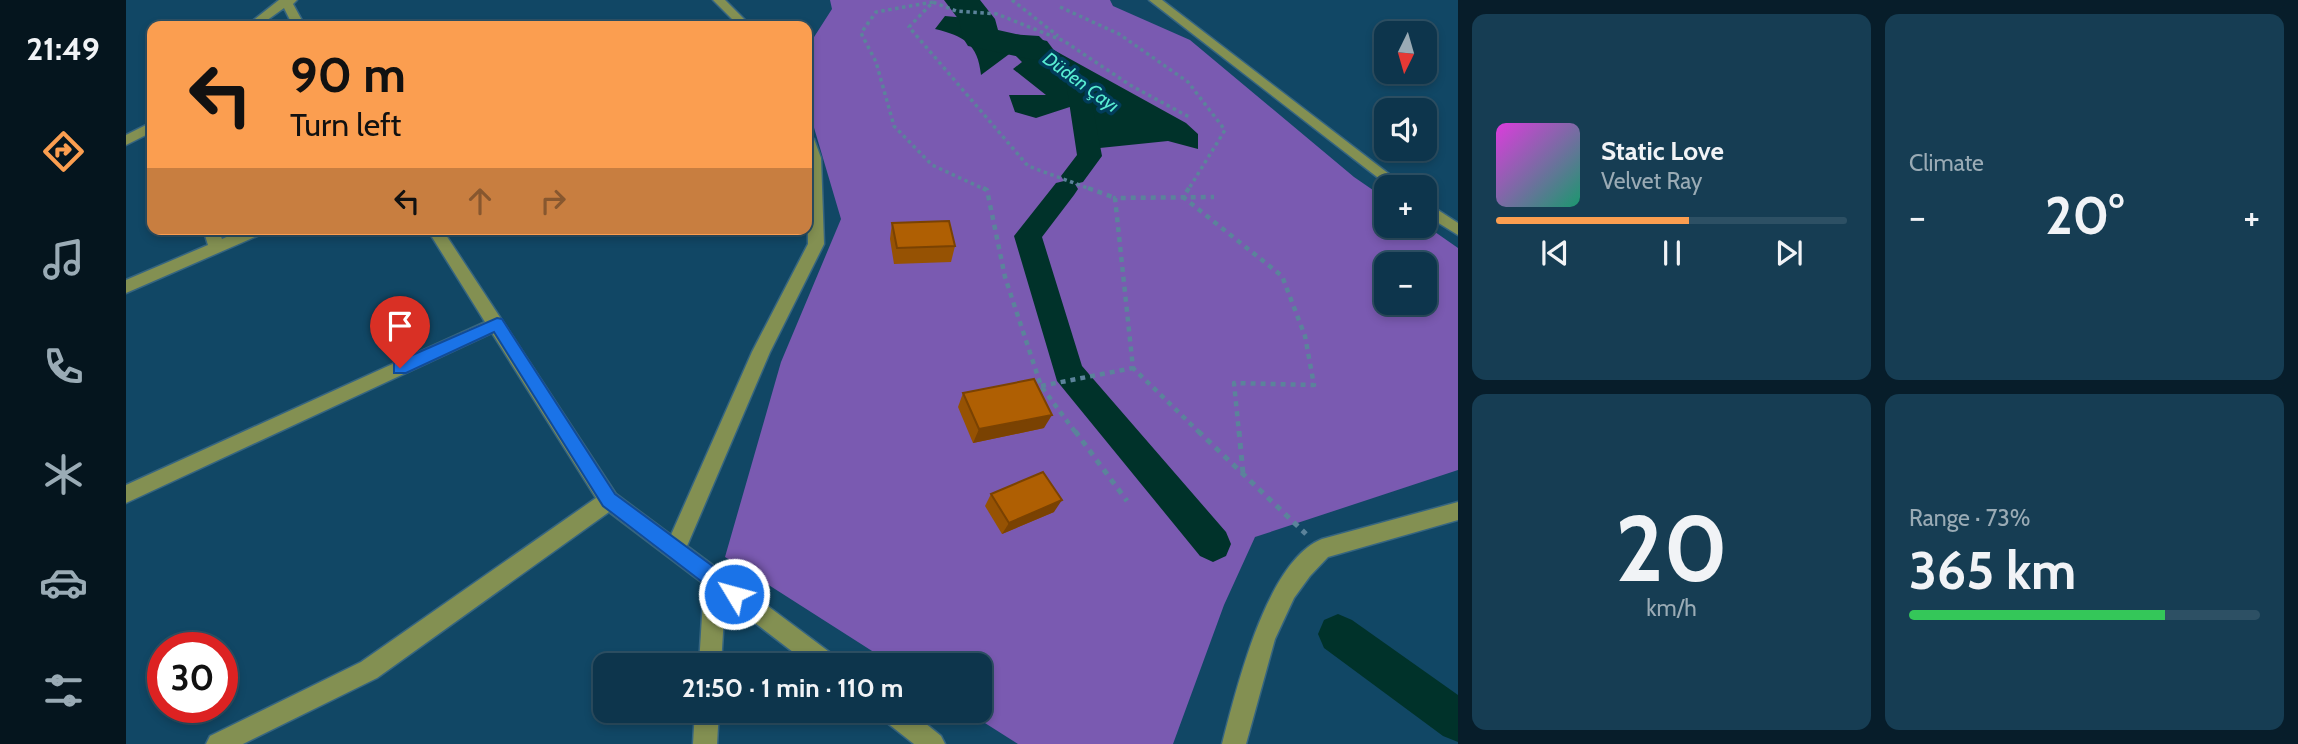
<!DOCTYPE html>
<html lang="en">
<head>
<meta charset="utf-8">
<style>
	:root { --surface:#0d354c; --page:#163d53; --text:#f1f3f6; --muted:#9aabb5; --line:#2d5064; --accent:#fb9e50 }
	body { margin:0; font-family:Cabin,sans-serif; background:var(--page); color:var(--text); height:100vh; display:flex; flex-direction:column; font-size:26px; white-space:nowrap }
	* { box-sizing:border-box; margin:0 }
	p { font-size:23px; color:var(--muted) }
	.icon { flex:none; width:38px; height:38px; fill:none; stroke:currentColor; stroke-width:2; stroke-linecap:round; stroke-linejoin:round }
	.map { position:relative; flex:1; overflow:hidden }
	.panel { display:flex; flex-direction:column; gap:14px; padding:14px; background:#071d2a; width:840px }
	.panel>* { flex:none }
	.hud { position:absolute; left:21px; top:21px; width:665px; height:214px; border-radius:14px; box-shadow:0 4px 10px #0003,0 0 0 2px var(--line); background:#fb9e50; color:#111; overflow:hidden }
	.needle { width:46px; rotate:185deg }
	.buttons { position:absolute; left:1248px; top:21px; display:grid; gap:14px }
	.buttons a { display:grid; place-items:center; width:63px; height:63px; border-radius:14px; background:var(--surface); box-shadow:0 4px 10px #0003,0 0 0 2px var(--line); font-size:35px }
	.speed { position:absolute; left:21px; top:632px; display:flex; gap:14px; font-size:35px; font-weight:700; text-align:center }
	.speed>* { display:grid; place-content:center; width:91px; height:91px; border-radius:50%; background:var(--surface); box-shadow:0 4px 10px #0003,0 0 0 2px var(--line); line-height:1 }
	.speed .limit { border:10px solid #d22; background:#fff; color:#111 }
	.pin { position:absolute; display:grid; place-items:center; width:60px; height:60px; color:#fff; margin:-72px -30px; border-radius:50% 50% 50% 0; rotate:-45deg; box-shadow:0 0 7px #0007 }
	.pin .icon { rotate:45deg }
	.me { position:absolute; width:77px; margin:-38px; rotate:307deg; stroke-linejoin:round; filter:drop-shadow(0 0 5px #0008) }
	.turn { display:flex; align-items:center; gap:24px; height:147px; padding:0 28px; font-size:32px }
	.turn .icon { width:91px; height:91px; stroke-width:2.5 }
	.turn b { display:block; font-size:49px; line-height:60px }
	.lanes { display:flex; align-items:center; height:66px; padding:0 28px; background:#0003; justify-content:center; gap:35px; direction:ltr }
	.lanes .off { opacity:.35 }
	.big { font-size:52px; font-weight:700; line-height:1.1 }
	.panel .tile { flex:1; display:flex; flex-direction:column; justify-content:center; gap:10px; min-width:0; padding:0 24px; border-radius:14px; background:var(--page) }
	.panel .dial { align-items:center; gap:0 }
	.dial b { font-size:91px; line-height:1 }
	.song { display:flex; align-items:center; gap:21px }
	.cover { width:84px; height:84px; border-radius:10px; background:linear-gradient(135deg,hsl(300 70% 55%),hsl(160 70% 35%)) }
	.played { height:7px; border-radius:4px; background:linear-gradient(90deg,var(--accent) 55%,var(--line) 55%) }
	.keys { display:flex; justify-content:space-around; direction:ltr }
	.heat { display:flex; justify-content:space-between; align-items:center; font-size:38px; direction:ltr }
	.charge { height:10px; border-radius:5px; background:linear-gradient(90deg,#34c759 73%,var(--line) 0) }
	.panel .tiles { flex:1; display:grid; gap:14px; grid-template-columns:repeat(2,1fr) }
	.trip { position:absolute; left:467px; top:653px; width:399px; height:70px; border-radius:14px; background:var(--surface); box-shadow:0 4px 10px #0003,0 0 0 2px var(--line); font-weight:700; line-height:70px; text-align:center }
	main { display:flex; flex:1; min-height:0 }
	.tab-bar { display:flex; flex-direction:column; width:126px; justify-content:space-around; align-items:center; background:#05151e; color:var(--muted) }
	.tab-bar .icon { width:49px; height:49px }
	.tab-bar .selected { color:var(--accent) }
	.tab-bar b { font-size:32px; color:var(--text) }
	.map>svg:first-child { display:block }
	.forest { fill:#7a5ab1; fill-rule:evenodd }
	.water { fill:#00322a }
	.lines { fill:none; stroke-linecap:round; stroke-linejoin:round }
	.canal { fill:#00322a; fill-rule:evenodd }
	.river { fill:#00322a; fill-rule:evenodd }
	.minor-casing { stroke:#366580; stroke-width:3 }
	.path-far2 { stroke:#5b839b; stroke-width:3.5; stroke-dasharray:3.5 3.5; stroke-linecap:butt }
	.path-far1 { stroke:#5b839b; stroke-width:4.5; stroke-dasharray:5 5; stroke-linecap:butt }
	.path { stroke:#5b839b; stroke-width:5; stroke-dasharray:6 6; stroke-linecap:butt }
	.minor { fill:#839052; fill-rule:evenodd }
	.wall { fill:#965203 }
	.shaded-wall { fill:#7a4202 }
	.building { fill:#af5f03; stroke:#7a4202; stroke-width:2 }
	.route { fill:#1a73e8; stroke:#114b97; stroke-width:2 }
	.labels { text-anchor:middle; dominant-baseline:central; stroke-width:7; stroke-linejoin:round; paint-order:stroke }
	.far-water-label { font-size:19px; font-style:italic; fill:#58ecd1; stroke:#023c5a }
</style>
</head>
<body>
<main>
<nav class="tab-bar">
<b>21:49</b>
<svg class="icon selected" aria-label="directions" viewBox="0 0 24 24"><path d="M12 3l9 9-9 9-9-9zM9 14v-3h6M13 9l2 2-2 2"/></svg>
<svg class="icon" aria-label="music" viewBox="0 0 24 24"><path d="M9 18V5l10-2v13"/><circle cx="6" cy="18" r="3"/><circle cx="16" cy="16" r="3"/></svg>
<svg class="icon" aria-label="phone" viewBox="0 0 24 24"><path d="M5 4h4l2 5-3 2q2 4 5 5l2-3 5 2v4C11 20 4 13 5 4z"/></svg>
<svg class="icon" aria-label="climate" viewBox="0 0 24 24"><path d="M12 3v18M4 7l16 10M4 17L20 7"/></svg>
<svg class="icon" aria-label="car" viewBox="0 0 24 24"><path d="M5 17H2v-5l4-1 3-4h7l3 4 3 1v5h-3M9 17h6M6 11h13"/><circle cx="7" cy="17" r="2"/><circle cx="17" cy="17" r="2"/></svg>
<svg class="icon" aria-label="filters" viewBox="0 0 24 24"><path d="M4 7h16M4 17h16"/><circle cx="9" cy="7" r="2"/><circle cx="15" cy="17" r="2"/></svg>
</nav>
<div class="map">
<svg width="1332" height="744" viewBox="0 0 1332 744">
	<rect width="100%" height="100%" fill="#114765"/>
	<path class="forest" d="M 704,0 L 984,0 L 987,6 L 1064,40 L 1228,177 L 1260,199 L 1260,226 L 1299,225 L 1332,248 L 1332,470 L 1129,537 L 1098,605 L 1047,744 L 892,744 L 840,711 L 854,710 L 854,665 L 768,665 L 599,557 L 655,362 L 715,219 L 681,104 L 681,48 L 706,9 ZM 1260,264 L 1298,264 L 1298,303 L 1260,303 Z"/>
	<path class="water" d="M 819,16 L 851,19 L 866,33 L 913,36 L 926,49 L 1060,123 L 1072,134 L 1072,149 L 1042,141 L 964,149 L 959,143 L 969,123 L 953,104 L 910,118 L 889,112 L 883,95 L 920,95 L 887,69 L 896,62 L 886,52 L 855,75 C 852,44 838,36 809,29 Z"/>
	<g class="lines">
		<g class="canal">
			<polygon points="951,75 962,82 976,156 957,182 949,184 952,189 948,195 916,237 956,366 1100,532 1105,544 1100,556 1087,562 1074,556 931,381 888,236 930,183 938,181 935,176 951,155 940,82"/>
			<polygon points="1212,614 1226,620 1332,695 1332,742 1317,736 1198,648 1192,634 1198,620"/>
		</g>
		<polygon class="river" points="818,0 854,0 869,19 872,30 921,41 927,49 921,57 908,60 842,46 837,38 833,20"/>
		<defs>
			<g id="minor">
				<polygon points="153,0 171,0 167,4 179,26 167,26 158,8 133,26 120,26"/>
				<polygon points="587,0 599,0 625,26 613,26"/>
				<polygon points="1023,0 1036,0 1280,187 1264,187"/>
				<polygon points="26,122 26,132 0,145 0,135"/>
				<polygon points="681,135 688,139 695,158 698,244 644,352 561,546 710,657 713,665 684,665 599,600 595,665 573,665 578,584 483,512 251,678 117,744 80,744 84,736 235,662 470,498 366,333 0,503 0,485 359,322 301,229 316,229 490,494 545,535 626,352 682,244"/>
				<polygon points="1298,201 1332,223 1332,235 1298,214"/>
				<polygon points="77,229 92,229 96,239 118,229 140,229 138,233 0,293 0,280 82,245"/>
				<path d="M 1332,502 L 1332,520 L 1202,557 L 1184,576 L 1168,598 L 1149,639 L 1120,744 L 1096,744 C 1110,691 1140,561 1196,539 Z"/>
				<polygon points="569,710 593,710 591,744 567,744"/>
				<polygon points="752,710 783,710 815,736 819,744 788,744 755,718"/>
			</g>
		</defs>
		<use href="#minor" class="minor-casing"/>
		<g class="path-far2">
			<polyline points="886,0 932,36"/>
			<polyline points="807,2 750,12 735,33 750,62 768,126 806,165 860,190"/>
			<polyline points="934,7 993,34 1062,82 1099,130 1062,190"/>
			<polyline points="967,190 902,166 783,27 807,2 830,11 871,14 938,41 1004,85 1063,117"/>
		</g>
		<g class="path-far1">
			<polyline points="857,188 861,190 879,277 915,386 950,433"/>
			<polyline points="962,188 989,198"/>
			<polyline points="1063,188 1057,197 1156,276 1179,336 1188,385 1108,383 1113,433"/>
			<polyline points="915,386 1007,368"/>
			<polyline points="1074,433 1007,368 989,198 1088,197"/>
		</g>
		<g class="path">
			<polyline points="949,431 1001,501"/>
			<polyline points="1072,431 1180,534"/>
			<polyline points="1113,431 1117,473"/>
		</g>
		<use href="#minor" class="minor"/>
	</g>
	<g class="wall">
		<polygon points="766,223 829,246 825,262 768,264 764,239"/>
		<polygon points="837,393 918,428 847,443 832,407"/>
		<polygon points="865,494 928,512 876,534 859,506"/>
	</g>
	<g class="shaded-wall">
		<polygon points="926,415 918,428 847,443 853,429"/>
		<polygon points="936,500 928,512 876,534 883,523"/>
	</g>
	<g class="building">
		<polygon points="823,221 829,246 771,248 766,223"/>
		<polygon points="908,379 926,415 853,429 837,393"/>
		<polygon points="917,472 936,500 883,523 865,494"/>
	</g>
	<polygon class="route" points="371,318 376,319 489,494 615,587 618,594 615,601 608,604 601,601 477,506 368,332 280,373 268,373 268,363"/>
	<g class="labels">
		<g class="far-water-label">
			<text transform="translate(955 82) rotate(36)">Düden Çayı</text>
		</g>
	</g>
</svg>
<div class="buttons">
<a><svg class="needle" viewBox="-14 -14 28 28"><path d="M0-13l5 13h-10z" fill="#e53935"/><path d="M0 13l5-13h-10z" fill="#9aabb5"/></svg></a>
<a><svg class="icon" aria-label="sound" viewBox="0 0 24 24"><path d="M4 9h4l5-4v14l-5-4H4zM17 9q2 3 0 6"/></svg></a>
<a>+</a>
<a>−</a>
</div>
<div class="speed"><div class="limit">30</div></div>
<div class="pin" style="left:274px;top:368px;background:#d93025"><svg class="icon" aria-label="arrive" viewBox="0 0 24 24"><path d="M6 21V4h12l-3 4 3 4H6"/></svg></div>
<svg class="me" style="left:608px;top:594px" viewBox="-20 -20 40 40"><circle r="17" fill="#1a73e8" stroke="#fff" stroke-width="3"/><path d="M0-11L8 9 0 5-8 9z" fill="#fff"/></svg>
<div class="trip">21:50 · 1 min · 110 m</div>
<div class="hud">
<div class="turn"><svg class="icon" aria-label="left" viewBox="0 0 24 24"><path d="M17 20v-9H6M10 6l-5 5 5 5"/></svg><div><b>90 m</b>Turn left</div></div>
<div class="lanes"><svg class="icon" aria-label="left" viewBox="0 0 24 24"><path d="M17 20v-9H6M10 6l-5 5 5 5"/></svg><svg class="icon off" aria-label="ahead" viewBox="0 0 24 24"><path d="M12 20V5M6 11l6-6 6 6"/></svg><svg class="icon off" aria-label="right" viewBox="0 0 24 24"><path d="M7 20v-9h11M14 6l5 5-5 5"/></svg></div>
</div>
</div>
<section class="panel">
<div class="tiles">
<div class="tile">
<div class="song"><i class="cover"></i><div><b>Static Love</b><p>Velvet Ray</p></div></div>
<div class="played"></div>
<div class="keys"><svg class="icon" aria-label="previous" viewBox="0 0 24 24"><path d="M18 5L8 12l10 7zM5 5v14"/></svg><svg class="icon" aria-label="pause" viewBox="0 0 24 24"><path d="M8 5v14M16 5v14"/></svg><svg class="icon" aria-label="next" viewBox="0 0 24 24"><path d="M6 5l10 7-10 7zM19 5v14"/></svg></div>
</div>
<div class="tile"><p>Climate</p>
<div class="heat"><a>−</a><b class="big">20°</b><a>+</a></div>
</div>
<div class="tile dial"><b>20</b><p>km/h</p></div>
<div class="tile"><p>Range · 73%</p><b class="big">365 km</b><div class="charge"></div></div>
</div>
</section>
</main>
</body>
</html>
